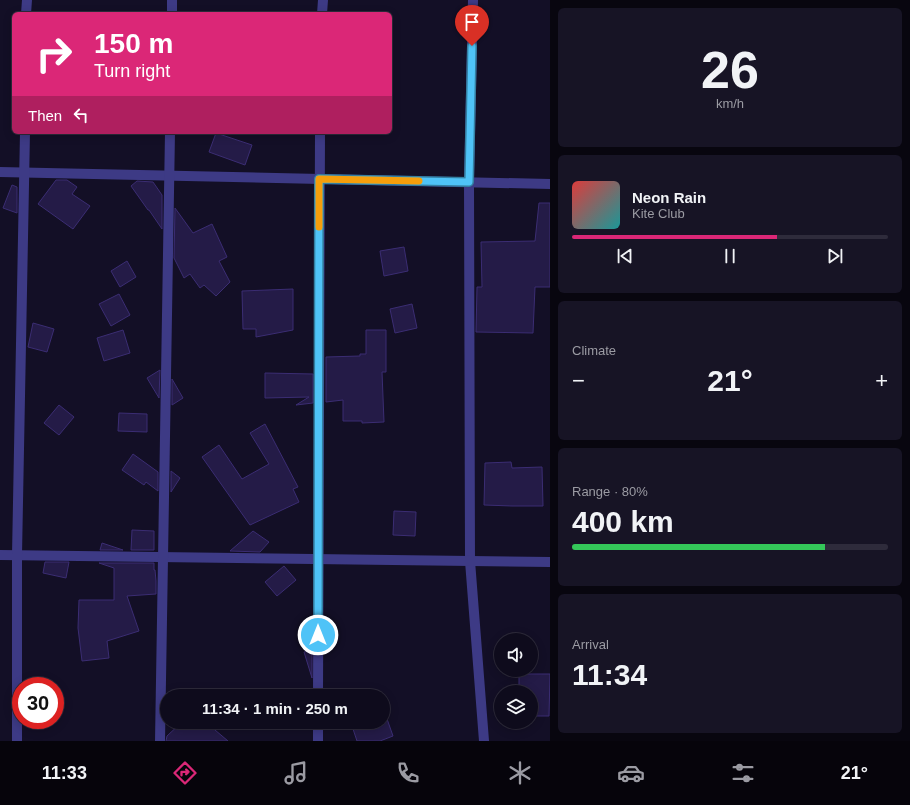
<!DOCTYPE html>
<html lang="en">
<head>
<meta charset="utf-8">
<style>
	:root { --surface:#0e0b1c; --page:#171425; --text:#f1f3f6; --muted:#9b9ba3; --line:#2e2b3b; --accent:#db2777 }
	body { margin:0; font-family:Arial,sans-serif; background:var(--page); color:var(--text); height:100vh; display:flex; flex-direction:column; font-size:15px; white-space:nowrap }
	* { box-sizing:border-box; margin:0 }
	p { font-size:13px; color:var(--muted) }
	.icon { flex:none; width:22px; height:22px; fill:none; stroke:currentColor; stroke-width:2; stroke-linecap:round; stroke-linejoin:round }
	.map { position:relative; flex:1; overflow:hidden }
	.side { display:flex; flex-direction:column; gap:8px; padding:8px; background:#08060f; width:360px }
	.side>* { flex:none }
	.top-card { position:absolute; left:12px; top:12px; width:380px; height:122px; border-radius:6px; box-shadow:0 2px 10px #0003,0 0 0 1px var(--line); background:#db2777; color:#fff; overflow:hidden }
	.tools { position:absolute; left:494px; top:633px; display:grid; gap:8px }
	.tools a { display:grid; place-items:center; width:44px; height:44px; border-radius:50%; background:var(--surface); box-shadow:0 2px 10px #0003,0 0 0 1px var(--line); font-size:20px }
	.speed { position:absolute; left:12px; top:677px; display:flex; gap:8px; font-size:20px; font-weight:700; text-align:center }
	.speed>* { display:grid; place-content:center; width:52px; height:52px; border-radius:50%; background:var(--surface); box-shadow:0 2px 10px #0003,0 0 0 1px var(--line); line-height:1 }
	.speed .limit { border:6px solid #d22; background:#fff; color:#111 }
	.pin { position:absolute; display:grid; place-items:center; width:34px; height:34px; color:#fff; margin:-41px -17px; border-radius:50% 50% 50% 0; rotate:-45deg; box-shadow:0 0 4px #0007 }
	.pin .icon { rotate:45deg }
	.me { position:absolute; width:44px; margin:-22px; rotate:0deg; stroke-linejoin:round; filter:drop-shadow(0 0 3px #0008) }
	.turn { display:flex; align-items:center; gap:14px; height:84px; padding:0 16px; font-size:18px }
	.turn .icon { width:52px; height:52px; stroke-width:2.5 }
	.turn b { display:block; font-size:28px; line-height:34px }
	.then { display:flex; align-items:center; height:38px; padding:0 16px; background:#0003; gap:8px; font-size:15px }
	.big { font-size:30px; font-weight:700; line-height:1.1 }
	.side .card { flex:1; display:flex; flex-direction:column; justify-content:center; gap:6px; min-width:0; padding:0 14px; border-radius:6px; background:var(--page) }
	.side .dial { align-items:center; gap:0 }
	.dial b { font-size:52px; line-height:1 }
	.song { display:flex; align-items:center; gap:12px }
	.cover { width:48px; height:48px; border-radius:6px; background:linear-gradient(135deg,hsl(0 70% 55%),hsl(180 70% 35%)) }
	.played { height:4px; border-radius:2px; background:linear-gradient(90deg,var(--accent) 65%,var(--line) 65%) }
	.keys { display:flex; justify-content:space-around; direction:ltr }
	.heat { display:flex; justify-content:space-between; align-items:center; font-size:22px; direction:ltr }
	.charge { height:6px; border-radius:3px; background:linear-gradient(90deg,#34c759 80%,var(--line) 0) }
	.trip { position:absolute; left:160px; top:689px; width:230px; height:40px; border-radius:20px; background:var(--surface); box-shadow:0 2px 10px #0003,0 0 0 1px var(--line); font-weight:700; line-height:40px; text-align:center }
	.tabs { display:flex; height:64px; justify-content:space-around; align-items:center; background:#06040b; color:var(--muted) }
	.tabs .icon { width:28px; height:28px }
	.tabs .active { color:var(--accent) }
	.tabs b { font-size:18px; color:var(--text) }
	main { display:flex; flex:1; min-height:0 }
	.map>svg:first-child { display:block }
	.building { fill:#241b47; stroke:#3b2d73 }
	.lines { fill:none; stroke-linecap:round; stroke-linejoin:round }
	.street { stroke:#3d3a85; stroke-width:10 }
	.route-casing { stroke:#337fa1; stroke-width:10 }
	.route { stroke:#4fc3f7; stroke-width:7 }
	.slow { stroke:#f59e0b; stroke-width:7 }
</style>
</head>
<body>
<main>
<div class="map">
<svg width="550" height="741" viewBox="0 0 550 741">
	<rect width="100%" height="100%" fill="#130f26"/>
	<g class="building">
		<polygon points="216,133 252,145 245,165 209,152"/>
		<polygon points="56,180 67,180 77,187 72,194 90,206 73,229 38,204"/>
		<polygon points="137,181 153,182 162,195 162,229 149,210 148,210 131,186"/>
		<polygon points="12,185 17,187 17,213 3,208"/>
		<polygon points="539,203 550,203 550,287 535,287 533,333 476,332 477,287 482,287 481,242 535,241"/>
		<polygon points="175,208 193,233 212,224 227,257 219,261 230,282 216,296 204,285 200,288 190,274 184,278 174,258"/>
		<polygon points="404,247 408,271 384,276 380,251"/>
		<polygon points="127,261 136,277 120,287 111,271"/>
		<polygon points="293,289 293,330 256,337 256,329 243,329 242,291"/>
		<polygon points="119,294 130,315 111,326 99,304"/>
		<polygon points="412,304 417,328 395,333 390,309"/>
		<polygon points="33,323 54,329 47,352 28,347"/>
		<polygon points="123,330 130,353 104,361 97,338"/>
		<polygon points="366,330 386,330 386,372 382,372 384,422 362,423 362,421 343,421 343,400 326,402 326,357 360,356 360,354 366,354"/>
		<polygon points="160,370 159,398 147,378"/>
		<polygon points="265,373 313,374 313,403 296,405 309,397 265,398"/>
		<polygon points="172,379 183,398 172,405"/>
		<polygon points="59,405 74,417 59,435 44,423"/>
		<polygon points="119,413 147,414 147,432 118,431"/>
		<polygon points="265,424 298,487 293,489 299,502 250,525 202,457 219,445 242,479 269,464 250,433"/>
		<polygon points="133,454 158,472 158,491 146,482 144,485 122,470"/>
		<polygon points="511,462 512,468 542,467 543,506 512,506 484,505 485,463"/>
		<polygon points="171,471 180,478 171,492"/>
		<polygon points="394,511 416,512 415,536 393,535"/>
		<polygon points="132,530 154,531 154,550 131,550"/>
		<polygon points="253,531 269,542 260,552 230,551"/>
		<polygon points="102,543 123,550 100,550"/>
		<polygon points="45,562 69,562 66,578 43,573"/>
		<polygon points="99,563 154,563 154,570 155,570 156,581 156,594 127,596 139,631 107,641 109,658 82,661 78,628 79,600 114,600 114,568"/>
		<polygon points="284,566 296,580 277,596 265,582"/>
		<polygon points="312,650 312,678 304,652"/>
		<polygon points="519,674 550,674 549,716 531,716 531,692 519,692"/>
		<polygon points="386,716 393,736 380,741 357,741 353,729 371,722 383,722 383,717"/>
		<polygon points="182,722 223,722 215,730 228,741 166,741 167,736"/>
	</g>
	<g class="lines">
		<g class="street">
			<polyline points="473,0 469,182 470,561 484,741"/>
			<polyline points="26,14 27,0"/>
			<polyline points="172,14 172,0"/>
			<polyline points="322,14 323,0"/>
			<polyline points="0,172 550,184"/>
			<polyline points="0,555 550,562"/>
			<polyline points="318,696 320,132"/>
			<polyline points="17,741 17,555 25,132"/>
			<polyline points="160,741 170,132"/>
			<polyline points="318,741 318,722"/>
		</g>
	</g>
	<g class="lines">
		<defs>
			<polyline id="route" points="318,635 319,179 469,182 472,46"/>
		</defs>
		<use href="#route" class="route-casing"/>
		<use href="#route" class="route"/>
		<polyline class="slow" points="319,227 319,179 419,181"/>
	</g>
</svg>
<div class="tools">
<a><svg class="icon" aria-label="sound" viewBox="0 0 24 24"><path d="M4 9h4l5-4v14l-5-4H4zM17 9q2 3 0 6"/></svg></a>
<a><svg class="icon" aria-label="layers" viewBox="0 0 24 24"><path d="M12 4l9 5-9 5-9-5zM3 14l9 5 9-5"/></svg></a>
</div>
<div class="speed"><div class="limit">30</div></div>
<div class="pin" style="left:472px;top:46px;background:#d93025"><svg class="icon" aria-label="arrive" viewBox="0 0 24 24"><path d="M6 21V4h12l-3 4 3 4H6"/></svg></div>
<svg class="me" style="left:318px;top:635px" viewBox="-20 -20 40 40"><circle r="17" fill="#4fc3f7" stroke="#fff" stroke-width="3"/><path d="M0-11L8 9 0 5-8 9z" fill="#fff"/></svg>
<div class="trip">11:34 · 1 min · 250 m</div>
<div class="top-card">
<div class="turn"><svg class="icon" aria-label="right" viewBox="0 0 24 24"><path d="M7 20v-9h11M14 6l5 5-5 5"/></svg><div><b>150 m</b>Turn right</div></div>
<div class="then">Then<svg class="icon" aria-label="left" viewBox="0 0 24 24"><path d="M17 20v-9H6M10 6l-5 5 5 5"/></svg></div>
</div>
</div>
<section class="side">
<div class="card dial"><b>26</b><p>km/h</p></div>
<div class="card">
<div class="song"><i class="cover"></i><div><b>Neon Rain</b><p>Kite Club</p></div></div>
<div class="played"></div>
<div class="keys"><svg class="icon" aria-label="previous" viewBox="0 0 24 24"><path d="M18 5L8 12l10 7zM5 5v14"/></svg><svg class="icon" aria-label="pause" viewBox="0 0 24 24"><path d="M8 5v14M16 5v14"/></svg><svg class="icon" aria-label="next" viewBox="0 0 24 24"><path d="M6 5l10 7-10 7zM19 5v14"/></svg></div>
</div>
<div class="card"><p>Climate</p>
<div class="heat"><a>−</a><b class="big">21°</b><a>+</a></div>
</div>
<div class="card"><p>Range · 80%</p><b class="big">400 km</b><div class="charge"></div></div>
<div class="card"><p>Arrival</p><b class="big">11:34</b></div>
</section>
</main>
<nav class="tabs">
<b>11:33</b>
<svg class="icon active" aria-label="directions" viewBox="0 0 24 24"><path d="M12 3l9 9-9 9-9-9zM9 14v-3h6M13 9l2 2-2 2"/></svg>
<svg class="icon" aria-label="music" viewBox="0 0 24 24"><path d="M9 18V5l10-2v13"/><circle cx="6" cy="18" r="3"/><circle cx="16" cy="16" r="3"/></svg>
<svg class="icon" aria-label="phone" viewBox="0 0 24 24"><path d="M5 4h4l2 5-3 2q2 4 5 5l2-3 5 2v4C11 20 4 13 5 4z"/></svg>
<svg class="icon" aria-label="climate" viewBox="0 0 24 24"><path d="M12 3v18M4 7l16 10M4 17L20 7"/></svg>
<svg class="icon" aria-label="car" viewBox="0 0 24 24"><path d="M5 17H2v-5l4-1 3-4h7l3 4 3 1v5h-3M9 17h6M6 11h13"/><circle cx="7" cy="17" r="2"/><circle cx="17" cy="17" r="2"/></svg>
<svg class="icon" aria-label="filters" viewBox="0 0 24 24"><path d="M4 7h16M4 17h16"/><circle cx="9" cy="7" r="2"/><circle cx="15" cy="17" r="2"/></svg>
<b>21°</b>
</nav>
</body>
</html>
